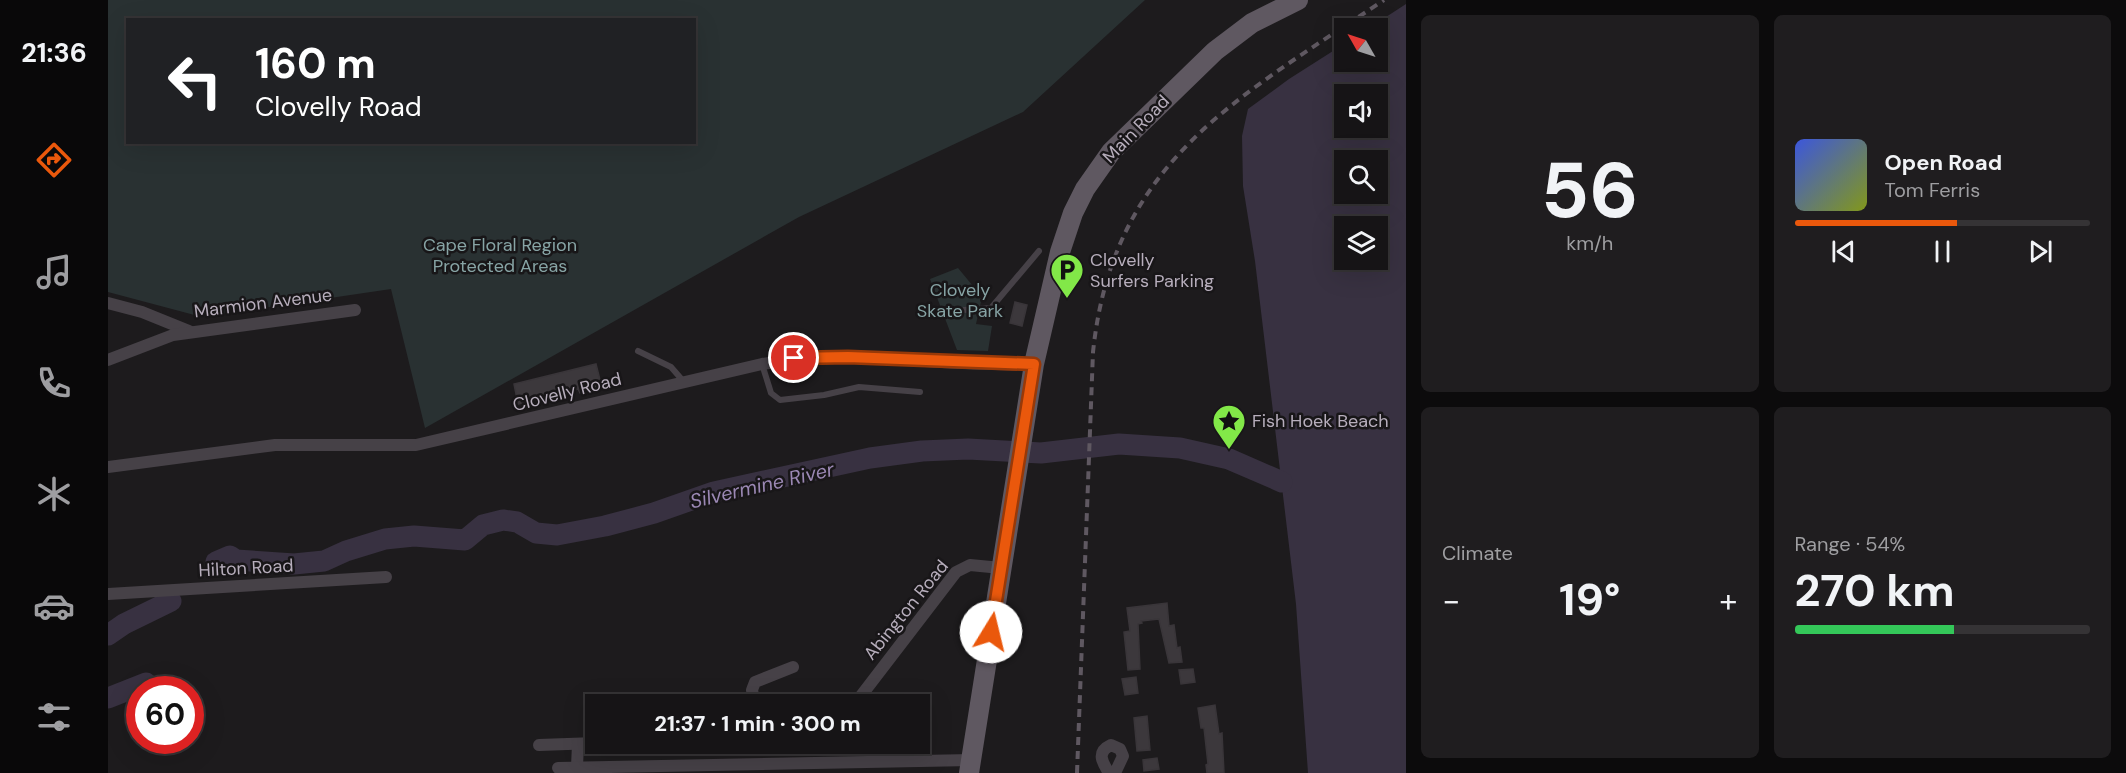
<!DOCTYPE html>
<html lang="en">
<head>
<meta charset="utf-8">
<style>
	:root { --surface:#161416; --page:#1f1d1f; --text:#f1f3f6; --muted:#9e9ea1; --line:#353335; --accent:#ea580c }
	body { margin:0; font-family:"DM Sans",sans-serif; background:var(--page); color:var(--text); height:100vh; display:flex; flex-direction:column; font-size:22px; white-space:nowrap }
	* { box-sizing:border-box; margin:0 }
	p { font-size:20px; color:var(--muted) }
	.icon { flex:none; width:33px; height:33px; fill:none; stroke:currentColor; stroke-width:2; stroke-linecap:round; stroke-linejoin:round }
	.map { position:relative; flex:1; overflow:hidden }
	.sheet { display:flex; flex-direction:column; gap:15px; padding:15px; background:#0c0b0c; width:720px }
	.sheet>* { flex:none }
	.banner { position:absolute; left:18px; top:18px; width:570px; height:126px; border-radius:0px; box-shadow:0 6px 24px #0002,0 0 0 2px var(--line); background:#202124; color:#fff; overflow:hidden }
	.needle { width:39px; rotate:309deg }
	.buttons { position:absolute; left:1226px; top:18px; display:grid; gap:12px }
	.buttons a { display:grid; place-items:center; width:54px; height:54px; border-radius:0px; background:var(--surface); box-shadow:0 6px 24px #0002,0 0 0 2px var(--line); font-size:30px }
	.speed { position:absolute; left:18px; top:676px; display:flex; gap:12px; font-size:30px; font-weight:700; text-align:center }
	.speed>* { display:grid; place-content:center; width:78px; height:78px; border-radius:50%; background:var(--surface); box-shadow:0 6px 24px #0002,0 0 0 2px var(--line); line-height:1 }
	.speed .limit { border:9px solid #d22; background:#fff; color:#111 }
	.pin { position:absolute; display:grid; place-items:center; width:51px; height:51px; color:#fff; margin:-26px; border:3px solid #fff; border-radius:50%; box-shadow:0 2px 6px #0007 }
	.me { position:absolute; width:66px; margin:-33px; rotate:9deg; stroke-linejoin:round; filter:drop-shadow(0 0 4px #0008) }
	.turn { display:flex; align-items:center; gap:21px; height:126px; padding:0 30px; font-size:27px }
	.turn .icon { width:78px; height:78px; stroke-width:2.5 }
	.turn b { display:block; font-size:42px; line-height:51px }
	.big { font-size:45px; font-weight:700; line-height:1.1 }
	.sheet .tile { flex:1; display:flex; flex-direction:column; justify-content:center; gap:9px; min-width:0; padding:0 21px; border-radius:9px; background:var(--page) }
	.sheet .dial { align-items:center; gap:0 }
	.dial b { font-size:78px; line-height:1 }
	.song { display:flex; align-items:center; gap:18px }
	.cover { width:72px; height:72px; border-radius:9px; background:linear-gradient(135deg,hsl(230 70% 55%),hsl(70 70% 35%)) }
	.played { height:6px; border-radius:3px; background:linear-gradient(90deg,var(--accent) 55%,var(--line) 55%) }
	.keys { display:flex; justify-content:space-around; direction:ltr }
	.heat { display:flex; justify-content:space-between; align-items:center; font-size:33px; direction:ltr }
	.charge { height:9px; border-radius:4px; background:linear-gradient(90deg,#34c759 54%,var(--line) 0) }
	.sheet .tiles { flex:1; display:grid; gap:15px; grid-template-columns:repeat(2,1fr) }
	.trip { position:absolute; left:477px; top:694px; width:345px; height:60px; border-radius:0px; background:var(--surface); box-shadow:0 6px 24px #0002,0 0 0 2px var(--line); font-weight:700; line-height:60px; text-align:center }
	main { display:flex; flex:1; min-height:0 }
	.dock { display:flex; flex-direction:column; width:108px; justify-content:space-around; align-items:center; background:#090809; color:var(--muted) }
	.dock .icon { width:42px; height:42px }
	.dock .current { color:var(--accent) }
	.dock b { font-size:27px; color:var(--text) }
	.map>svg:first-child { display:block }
	.green { fill:#293132; fill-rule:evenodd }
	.water { fill:#383141; fill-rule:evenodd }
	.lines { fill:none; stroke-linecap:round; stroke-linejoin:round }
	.river { stroke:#383141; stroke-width:21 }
	.building { fill:#3c383c; stroke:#393539; stroke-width:1.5 }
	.lane { stroke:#464147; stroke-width:6 }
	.street { stroke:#464147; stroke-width:12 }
	.primary { stroke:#5f5861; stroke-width:20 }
	.rail { stroke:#5f5861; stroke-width:4; stroke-dasharray:8 6; stroke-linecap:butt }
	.route-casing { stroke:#983908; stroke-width:15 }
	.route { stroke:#ea580c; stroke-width:10 }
	.labels { text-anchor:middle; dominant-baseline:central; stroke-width:5; stroke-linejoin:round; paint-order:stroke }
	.street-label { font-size:18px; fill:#b7aebc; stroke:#181618 }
	.park-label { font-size:18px; fill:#87a4a5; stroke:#181618 }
	.poi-label { font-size:18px; fill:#b7aebc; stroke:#181618; text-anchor:start }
	.water-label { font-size:20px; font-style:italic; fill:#9b88b4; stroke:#181618 }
</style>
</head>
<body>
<main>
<nav class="dock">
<b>21:36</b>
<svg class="icon current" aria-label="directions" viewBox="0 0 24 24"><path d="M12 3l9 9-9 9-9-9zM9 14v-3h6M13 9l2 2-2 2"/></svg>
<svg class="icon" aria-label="music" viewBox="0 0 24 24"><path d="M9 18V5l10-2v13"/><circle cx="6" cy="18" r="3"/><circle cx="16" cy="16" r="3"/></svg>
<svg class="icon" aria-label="phone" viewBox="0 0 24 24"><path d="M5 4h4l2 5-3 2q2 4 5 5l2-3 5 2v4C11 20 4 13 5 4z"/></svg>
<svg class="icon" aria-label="climate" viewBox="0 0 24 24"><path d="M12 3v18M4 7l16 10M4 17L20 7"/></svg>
<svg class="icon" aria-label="car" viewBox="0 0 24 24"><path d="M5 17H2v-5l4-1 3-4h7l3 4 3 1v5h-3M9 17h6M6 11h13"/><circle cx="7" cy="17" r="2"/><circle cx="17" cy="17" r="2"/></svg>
<svg class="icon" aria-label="filters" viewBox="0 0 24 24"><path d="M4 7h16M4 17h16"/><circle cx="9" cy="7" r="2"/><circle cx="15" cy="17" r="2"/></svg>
</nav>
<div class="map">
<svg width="1298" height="773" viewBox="0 0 1298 773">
	<rect width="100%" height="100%" fill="#1d1b1d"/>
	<g class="green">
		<path d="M 0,0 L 1037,0 L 915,112 L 691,217 L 317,428 L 283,289 L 94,317 L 0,292 ZM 20,20 L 586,20 L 586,142 L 20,142 Z"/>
		<polygon points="850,268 874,297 868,324 884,326 880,351 849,350 822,279"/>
	</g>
	<path class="water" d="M 1298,4 L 1298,773 L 1200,773 L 1188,604 L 1147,261 L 1135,186 L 1134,136 L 1140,109 L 1181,79 L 1236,44 L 1236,62 L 1269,62 L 1269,28 L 1261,28 ZM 1236,94 L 1269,94 L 1269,128 L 1236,128 ZM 1236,160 L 1269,160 L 1269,194 L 1236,194 ZM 1236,226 L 1269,226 L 1269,260 L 1236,260 Z"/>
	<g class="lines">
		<g class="river">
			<polyline points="108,562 122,556 128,560 186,564 216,561 238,551 277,539 306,536 357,540 375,525 395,520 409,522 428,533 449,535 497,526 546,513 606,492 762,458 814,451 860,449 933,453 1011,444 1072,448 1121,459 1174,482"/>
			<polyline points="0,635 16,624 63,601"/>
			<polyline points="0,698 38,683"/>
		</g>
	</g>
	<g class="building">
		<polygon points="907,302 919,305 914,326 902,323"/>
		<polygon points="488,364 494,388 472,393 470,389 410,404 406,384"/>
		<polygon points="1059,603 1061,626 1066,625 1069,648 1072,647 1074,662 1061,663 1051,619 1033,621 1034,623 1030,624 1032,669 1020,670 1016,632 1022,631 1019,608"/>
		<polygon points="1085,669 1087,682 1073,684 1071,670"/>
		<polygon points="1028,677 1030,693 1017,695 1014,679"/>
		<polygon points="1107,705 1111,734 1114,733 1116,773 1099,773 1098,765 1100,764 1096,728 1093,728 1090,708"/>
		<polygon points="1039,716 1042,750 1029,751 1026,718"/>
		<polygon points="1049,758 1051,769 1036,771 1035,760"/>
	</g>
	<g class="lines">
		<g class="lane">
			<polyline points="856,310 883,308 931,251"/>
			<polyline points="530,351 563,367 576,382"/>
			<polyline points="654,364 663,393 672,400 716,395 751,387 812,392"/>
		</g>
		<g class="street">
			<polyline points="0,303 34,312 81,331"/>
			<polyline points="0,360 65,335 247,310"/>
			<path d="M 0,467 L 167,445 L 308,445 L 654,364 C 744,348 835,368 926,364"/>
			<polyline points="0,594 278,577"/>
			<polyline points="647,705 644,690 647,682 685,667"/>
			<polyline points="746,705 848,572 862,565 893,568"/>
			<polyline points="431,745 488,743"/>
			<polyline points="469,767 470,744"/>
			<polyline points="450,768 864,760"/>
			<path d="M 1001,773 C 994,762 988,752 1003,745 L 1012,749 L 1015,756 L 1007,773"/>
		</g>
		<polyline class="primary" points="861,773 926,364 952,252 965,213 977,189 1003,152 1107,51 1144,23 1190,0"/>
		<path class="rail" d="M 969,773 L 985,352 C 1005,160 1132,97 1276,0"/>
	</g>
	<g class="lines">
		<defs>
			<polyline id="route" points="686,358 740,357 926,364 883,632"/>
		</defs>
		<use href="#route" class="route-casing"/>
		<use href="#route" class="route"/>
	</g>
	<defs>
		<symbol id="parking-pin" viewBox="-11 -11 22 30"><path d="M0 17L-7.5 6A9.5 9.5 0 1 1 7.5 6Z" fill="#82e848" stroke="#181618"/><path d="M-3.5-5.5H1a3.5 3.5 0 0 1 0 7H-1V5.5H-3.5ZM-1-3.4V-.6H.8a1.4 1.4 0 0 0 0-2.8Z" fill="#111"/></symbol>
		<symbol id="sight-pin" viewBox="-11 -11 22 30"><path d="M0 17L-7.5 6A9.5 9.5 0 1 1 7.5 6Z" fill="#82e848" stroke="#181618"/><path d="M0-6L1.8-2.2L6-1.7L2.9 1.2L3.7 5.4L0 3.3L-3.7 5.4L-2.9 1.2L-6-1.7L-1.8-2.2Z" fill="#111"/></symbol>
	</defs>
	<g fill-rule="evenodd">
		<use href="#parking-pin" x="940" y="251" width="38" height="52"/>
		<use href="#sight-pin" x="1102" y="402" width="38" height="52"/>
	</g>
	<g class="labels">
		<g class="street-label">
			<text transform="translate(1028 129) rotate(-46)">Main Road</text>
			<text transform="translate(155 303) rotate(-7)">Marmion Avenue</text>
			<text transform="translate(459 392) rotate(-14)">Clovelly Road</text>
			<text transform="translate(138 568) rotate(-3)">Hilton Road</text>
			<text transform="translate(798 610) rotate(-51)">Abington Road</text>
		</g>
		<g class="park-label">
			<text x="392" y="245">Cape Floral Region<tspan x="392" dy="21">Protected Areas</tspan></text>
			<text x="852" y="290">Clovely<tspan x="852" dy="21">Skate Park</tspan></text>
		</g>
		<g class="poi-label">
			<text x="982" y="260">Clovelly<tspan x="982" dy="21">Surfers Parking</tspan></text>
			<text x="1144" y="421">Fish Hoek Beach</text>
		</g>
		<g class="water-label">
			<text transform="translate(654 485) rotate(-13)">Silvermine River</text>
		</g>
	</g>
</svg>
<div class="buttons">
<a><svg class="needle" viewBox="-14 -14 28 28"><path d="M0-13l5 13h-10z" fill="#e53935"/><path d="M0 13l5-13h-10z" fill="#9e9ea1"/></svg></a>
<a><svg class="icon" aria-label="sound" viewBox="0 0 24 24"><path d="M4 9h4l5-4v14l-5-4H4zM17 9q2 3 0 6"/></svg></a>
<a><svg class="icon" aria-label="search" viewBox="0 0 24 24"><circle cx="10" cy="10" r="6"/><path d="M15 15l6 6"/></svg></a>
<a><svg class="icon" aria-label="layers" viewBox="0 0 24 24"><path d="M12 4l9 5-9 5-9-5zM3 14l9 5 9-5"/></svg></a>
</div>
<div class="speed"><div class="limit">60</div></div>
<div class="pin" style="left:686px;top:358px;background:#d93025"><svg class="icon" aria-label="arrive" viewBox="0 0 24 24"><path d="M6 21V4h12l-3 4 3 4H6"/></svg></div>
<svg class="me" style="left:883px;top:632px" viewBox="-20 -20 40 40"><circle r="19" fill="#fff"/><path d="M0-13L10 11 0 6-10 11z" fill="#ea580c"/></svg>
<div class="trip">21:37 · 1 min · 300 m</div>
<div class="banner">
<div class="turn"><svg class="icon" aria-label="left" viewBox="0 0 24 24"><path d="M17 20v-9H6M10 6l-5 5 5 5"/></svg><div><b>160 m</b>Clovelly Road</div></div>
</div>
</div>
<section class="sheet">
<div class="tiles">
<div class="tile dial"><b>56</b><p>km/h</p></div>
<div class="tile">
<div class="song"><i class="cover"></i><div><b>Open Road</b><p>Tom Ferris</p></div></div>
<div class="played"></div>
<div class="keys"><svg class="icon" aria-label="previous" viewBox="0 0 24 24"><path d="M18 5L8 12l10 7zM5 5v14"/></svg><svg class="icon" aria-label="pause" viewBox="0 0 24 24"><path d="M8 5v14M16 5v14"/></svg><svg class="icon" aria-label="next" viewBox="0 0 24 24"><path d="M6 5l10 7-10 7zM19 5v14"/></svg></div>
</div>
<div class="tile"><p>Climate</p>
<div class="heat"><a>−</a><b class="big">19°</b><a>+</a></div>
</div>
<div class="tile"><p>Range · 54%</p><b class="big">270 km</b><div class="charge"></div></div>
</div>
</section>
</main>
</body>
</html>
